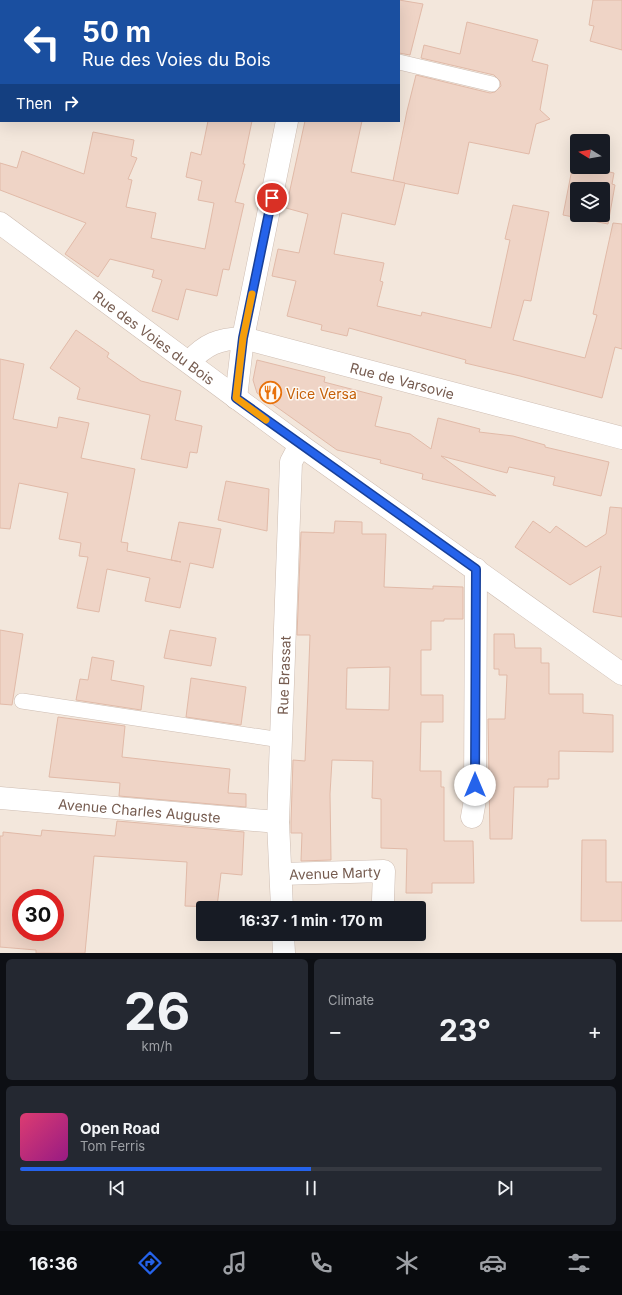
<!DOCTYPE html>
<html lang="en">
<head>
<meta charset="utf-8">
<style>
	:root { --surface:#171b24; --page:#242831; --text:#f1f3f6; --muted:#9ea1a6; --line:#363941; --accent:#2563eb }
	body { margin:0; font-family:Inter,sans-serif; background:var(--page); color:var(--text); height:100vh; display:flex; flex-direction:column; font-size:15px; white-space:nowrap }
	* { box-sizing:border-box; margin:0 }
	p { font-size:13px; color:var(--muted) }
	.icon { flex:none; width:22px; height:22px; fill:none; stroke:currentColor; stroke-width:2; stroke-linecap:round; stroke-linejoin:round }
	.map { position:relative; height:953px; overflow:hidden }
	.drawer { display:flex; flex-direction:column; gap:6px; padding:6px; background:#0d0f14; flex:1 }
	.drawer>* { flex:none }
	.banner { position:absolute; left:0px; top:0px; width:400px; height:122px; box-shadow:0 4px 16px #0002; background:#1a4fa0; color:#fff; overflow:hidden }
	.needle { width:26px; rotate:281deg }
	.controls { position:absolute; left:570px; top:134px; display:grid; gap:8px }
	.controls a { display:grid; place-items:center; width:40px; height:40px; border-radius:4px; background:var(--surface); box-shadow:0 4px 16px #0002; font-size:20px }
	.speed { position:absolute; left:12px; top:889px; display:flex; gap:8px; font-size:20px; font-weight:700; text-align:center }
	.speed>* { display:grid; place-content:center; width:52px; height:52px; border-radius:50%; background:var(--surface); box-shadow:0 4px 16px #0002; line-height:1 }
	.speed .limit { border:6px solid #d22; background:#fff; color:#111 }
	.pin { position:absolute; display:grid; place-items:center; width:34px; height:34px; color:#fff; margin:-17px; border:2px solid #fff; border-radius:50%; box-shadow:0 1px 4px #0007 }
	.me { position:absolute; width:44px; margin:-22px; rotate:0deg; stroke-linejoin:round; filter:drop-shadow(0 0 3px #0008) }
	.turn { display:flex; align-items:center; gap:14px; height:84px; padding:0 16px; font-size:18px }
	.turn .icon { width:52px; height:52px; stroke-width:2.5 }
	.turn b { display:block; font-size:28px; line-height:34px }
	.then { display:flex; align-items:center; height:38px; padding:0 16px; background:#0003; gap:8px; font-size:15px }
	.big { font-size:30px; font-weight:700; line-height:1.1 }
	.drawer .tile { flex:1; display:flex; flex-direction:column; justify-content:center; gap:6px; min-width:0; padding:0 14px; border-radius:6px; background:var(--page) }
	.drawer .dial { align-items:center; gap:0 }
	.dial b { font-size:52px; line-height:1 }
	.song { display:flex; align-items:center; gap:12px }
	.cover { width:48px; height:48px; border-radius:6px; background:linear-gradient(135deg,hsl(340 70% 55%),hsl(310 70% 35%)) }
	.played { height:4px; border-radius:2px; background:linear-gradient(90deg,var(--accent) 50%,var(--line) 50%) }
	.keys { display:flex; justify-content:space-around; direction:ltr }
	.heat { display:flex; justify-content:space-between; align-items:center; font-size:22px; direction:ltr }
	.drawer .tiles { flex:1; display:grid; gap:6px; grid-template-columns:1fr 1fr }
	.tile:last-child { grid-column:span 2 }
	.trip { position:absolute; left:196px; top:901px; width:230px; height:40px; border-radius:4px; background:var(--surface); box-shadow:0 4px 16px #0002; font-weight:700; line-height:40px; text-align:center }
	.tab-bar { display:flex; height:64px; justify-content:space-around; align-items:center; background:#090b0e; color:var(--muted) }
	.tab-bar .icon { width:28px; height:28px }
	.tab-bar .on { color:var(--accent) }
	.tab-bar b { font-size:18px; color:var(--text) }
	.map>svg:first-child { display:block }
	.residential { fill:#f3e7dc; fill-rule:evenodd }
	.building { fill:#efd4c6; stroke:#e1baa8; fill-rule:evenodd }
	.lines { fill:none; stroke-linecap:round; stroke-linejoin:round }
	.lane-casing { stroke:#cebdb2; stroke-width:16 }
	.street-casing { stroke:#cebdb2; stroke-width:23 }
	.lane { stroke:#fff; stroke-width:15 }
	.street { stroke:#fff; stroke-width:22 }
	.route-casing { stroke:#184099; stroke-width:10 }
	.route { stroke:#2563eb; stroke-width:7 }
	.slow { stroke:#f59e0b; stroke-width:7 }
	.labels { text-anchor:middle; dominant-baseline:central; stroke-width:3; stroke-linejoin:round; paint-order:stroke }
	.street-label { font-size:14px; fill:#765c50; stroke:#fef9f3 }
	.food-label { font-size:14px; fill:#c56008; stroke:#fef9f3; text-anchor:start }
</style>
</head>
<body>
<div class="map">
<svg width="622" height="953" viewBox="0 0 622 953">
	<rect width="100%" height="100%" fill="#fcf5ed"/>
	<path class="residential" d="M 0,0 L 622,0 L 622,953 L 0,953 ZM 1,1 L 399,1 L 399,121 L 1,121 ZM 577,141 L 603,141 L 603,167 L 577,167 ZM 577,189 L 603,189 L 603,215 L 577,215 ZM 21,898 L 55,898 L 55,932 L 21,932 ZM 203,908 L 419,908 L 419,934 L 203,934 Z"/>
	<g class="building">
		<polygon points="399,0 423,4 410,55 399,53"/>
		<polygon points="593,0 622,0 622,50 590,41 594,26 589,25"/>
		<polygon points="467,22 538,40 532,61 548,65 540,110 550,119 536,124 529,154 469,142 458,194 393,181 407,111 416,75 490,93 495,92 501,86 500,81 494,75 421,58 424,45 460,54"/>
		<polygon points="208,121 252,121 243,164 245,164 235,202 244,204 229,270 223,269 217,296 186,289 178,320 152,311 162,280 152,277 154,270 110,259 98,277 65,254 86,223 0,190 0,163 17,168 22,151 84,174 93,132 134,140 131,156 137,158 128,179 132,180 126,207 156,213 151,238 205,249 214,203 198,200 202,181 186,177 191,152 201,155"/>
		<polygon points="305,121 362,121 351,172 405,183 395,225 342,213 334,254 384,263 380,281 383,282 377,306 421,316 422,312 491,328 510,240 505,239 513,205 549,212 531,301 524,300 513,340 585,358 597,315 593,314 613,223 622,224 622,349 615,347 602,398 520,376 465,363 466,360 349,328 347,336 321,330 322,325 287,316 296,281 272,276 278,249 299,253 308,214 286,208"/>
		<path d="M 573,164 L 577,165 L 577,167 L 587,167 L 614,173 L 612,184 L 615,185 L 608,224 L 563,215 ZM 577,189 L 603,189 L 603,215 L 577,215 Z"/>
		<polygon points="76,330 109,353 107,357 141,381 181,391 175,420 202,426 197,453 190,452 187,468 141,459 150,415 77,399 80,388 50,368"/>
		<polygon points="0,359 24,364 13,419 57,428 59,417 89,423 81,458 135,469 121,542 128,543 127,551 181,562 171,560 179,522 221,529 213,568 190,563 180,608 145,601 150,578 107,569 99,612 77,608 88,557 79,556 81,543 59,539 68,493 19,483 10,529 0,528"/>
		<polygon points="257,360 325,377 324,382 382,397 375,426 410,434 431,449 438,418 480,429 479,432 513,436 545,445 545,447 609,462 601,496 553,485 555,477 509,467 507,473 441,456 496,496 422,479 423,474 380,463 381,460 337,450 257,393 253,380"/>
		<polygon points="226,481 269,489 267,531 218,520"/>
		<polygon points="610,507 622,508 622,617 593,612 601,566 570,585 515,547 533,521 550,533 556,526 586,547 606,534"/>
		<path d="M 335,521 L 362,522 L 362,534 L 386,534 L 384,587 L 433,589 L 433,586 L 463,587 L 463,619 L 444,619 L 444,621 L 431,621 L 431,650 L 421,650 L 421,695 L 443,695 L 443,722 L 421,722 L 420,771 L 441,771 L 441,787 L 444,787 L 444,841 L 473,841 L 474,883 L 432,883 L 432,893 L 406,893 L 407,849 L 381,848 L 381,799 L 372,798 L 373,761 L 332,760 L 330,794 L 331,860 L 301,861 L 302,833 L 291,833 L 291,822 L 293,760 L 305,761 L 308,690 L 310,635 L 297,635 L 301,532 L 334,533 ZM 390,667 L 389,710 L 346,709 L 347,668 Z"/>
		<polygon points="0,630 23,634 12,705 0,704"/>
		<polygon points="170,630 216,638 211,666 164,658"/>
		<polygon points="494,634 514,634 515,648 541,648 541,663 549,663 549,694 583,694 583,713 613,715 613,752 559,751 559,779 548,779 548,787 514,787 512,839 490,839 488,719 505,719 507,675 499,675 499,669 494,669"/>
		<polygon points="92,657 114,661 111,680 144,686 141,710 76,700 80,679 88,680"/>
		<polygon points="191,678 246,687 241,725 186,717"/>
		<polygon points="58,717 125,726 122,757 230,769 228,793 246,794 246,807 119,796 120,783 49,777"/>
		<path d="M 117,821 L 244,832 L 242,875 L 221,873 L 217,907 L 185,906 L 187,862 L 94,856 L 85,953 L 36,953 L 36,950 L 0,947 L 0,836 L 3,836 L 3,832 L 41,836 L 42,830 L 115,836 ZM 21,898 L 55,898 L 55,932 L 21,932 Z"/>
		<polygon points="582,840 606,840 606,882 622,882 622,921 581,921"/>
	</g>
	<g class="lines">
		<defs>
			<g id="lane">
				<polyline points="399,62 492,84"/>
				<polyline points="22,701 281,740"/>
			</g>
			<g id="street">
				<polyline points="361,1 362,0"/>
				<path id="s1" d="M 0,223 L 300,445 L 622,674"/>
				<path id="s2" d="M 189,362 C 206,344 218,339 243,338 L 622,438"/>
				<polyline points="236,398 243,338 287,121"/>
				<path id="s3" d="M 0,798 L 278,822"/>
				<polyline points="472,817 475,800 476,569"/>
				<path id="s4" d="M 281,874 L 384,871 L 383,900"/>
				<path id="s5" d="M 282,908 L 278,822 L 291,462 L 300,445"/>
				<polyline points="283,934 284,953"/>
			</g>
		</defs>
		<use href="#lane" class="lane-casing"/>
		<use href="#street" class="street-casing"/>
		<use href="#lane" class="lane"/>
		<use href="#street" class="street"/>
	</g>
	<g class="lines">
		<defs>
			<polyline id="route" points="272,198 243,338 236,398 476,569 475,785"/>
		</defs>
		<use href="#route" class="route-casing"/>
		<use href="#route" class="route"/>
		<polyline class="slow" points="252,294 243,338 236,398 266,420"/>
	</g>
	<defs>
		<symbol id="restaurant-ring" viewBox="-11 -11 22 22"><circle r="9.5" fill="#fef9f3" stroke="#e8710a" stroke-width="1.5"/><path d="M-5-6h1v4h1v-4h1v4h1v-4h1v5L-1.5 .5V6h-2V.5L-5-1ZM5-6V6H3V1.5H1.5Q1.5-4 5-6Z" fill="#e8710a"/></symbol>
	</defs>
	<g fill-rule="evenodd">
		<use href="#restaurant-ring" x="258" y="380" width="25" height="25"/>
	</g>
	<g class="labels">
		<g class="street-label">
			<text stroke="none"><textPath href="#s1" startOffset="192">Rue des Voies du Bois</textPath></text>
			<text stroke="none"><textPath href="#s2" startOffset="226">Rue de Varsovie</textPath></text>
			<text stroke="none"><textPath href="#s5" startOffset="233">Rue Brassat</textPath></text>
			<text stroke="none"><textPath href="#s3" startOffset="140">Avenue Charles Auguste</textPath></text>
			<text stroke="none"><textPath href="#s4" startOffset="54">Avenue Marty</textPath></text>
		</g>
		<g class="food-label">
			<text x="286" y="393">Vice Versa</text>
		</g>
	</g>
</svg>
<div class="controls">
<a><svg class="needle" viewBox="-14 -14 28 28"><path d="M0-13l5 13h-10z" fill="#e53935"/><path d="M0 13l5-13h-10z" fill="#9ea1a6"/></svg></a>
<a><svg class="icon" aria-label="layers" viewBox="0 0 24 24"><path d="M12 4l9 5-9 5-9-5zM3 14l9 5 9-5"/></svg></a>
</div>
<div class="speed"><div class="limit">30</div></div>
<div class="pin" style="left:272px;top:198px;background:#d93025"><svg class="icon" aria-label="arrive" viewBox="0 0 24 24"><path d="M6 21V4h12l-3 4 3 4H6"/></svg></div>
<svg class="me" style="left:475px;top:785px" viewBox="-20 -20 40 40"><circle r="19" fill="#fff"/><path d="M0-13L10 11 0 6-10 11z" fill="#2563eb"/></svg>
<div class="trip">16:37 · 1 min · 170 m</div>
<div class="banner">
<div class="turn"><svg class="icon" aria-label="left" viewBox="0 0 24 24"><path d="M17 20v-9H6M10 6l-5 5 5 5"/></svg><div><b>50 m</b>Rue des Voies du Bois</div></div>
<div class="then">Then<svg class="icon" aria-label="right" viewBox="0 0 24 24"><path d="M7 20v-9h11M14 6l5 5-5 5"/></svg></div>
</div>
</div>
<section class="drawer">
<div class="tiles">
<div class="tile dial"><b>26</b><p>km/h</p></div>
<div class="tile"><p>Climate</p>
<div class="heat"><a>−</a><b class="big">23°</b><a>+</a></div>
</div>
<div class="tile">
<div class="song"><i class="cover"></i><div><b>Open Road</b><p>Tom Ferris</p></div></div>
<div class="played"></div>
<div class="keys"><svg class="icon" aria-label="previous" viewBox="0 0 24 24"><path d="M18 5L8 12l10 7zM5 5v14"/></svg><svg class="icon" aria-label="pause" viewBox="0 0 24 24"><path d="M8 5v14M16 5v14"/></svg><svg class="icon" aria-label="next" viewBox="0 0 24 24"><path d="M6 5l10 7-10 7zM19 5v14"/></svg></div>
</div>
</div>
</section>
<nav class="tab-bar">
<b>16:36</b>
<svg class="icon on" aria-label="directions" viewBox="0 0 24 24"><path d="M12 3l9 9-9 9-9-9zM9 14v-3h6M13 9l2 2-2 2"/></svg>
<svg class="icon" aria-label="music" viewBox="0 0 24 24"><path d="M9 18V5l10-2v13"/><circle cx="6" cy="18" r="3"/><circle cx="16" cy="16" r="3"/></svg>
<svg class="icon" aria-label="phone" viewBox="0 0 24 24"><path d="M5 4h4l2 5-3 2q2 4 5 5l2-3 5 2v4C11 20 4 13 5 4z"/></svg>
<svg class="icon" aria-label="climate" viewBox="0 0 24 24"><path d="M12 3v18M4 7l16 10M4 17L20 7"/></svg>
<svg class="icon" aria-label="car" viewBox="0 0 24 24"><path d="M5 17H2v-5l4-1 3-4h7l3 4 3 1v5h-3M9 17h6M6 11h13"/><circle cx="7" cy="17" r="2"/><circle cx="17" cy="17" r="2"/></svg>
<svg class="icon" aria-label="filters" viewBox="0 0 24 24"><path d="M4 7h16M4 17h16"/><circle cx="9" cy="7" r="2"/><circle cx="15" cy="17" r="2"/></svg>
</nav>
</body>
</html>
